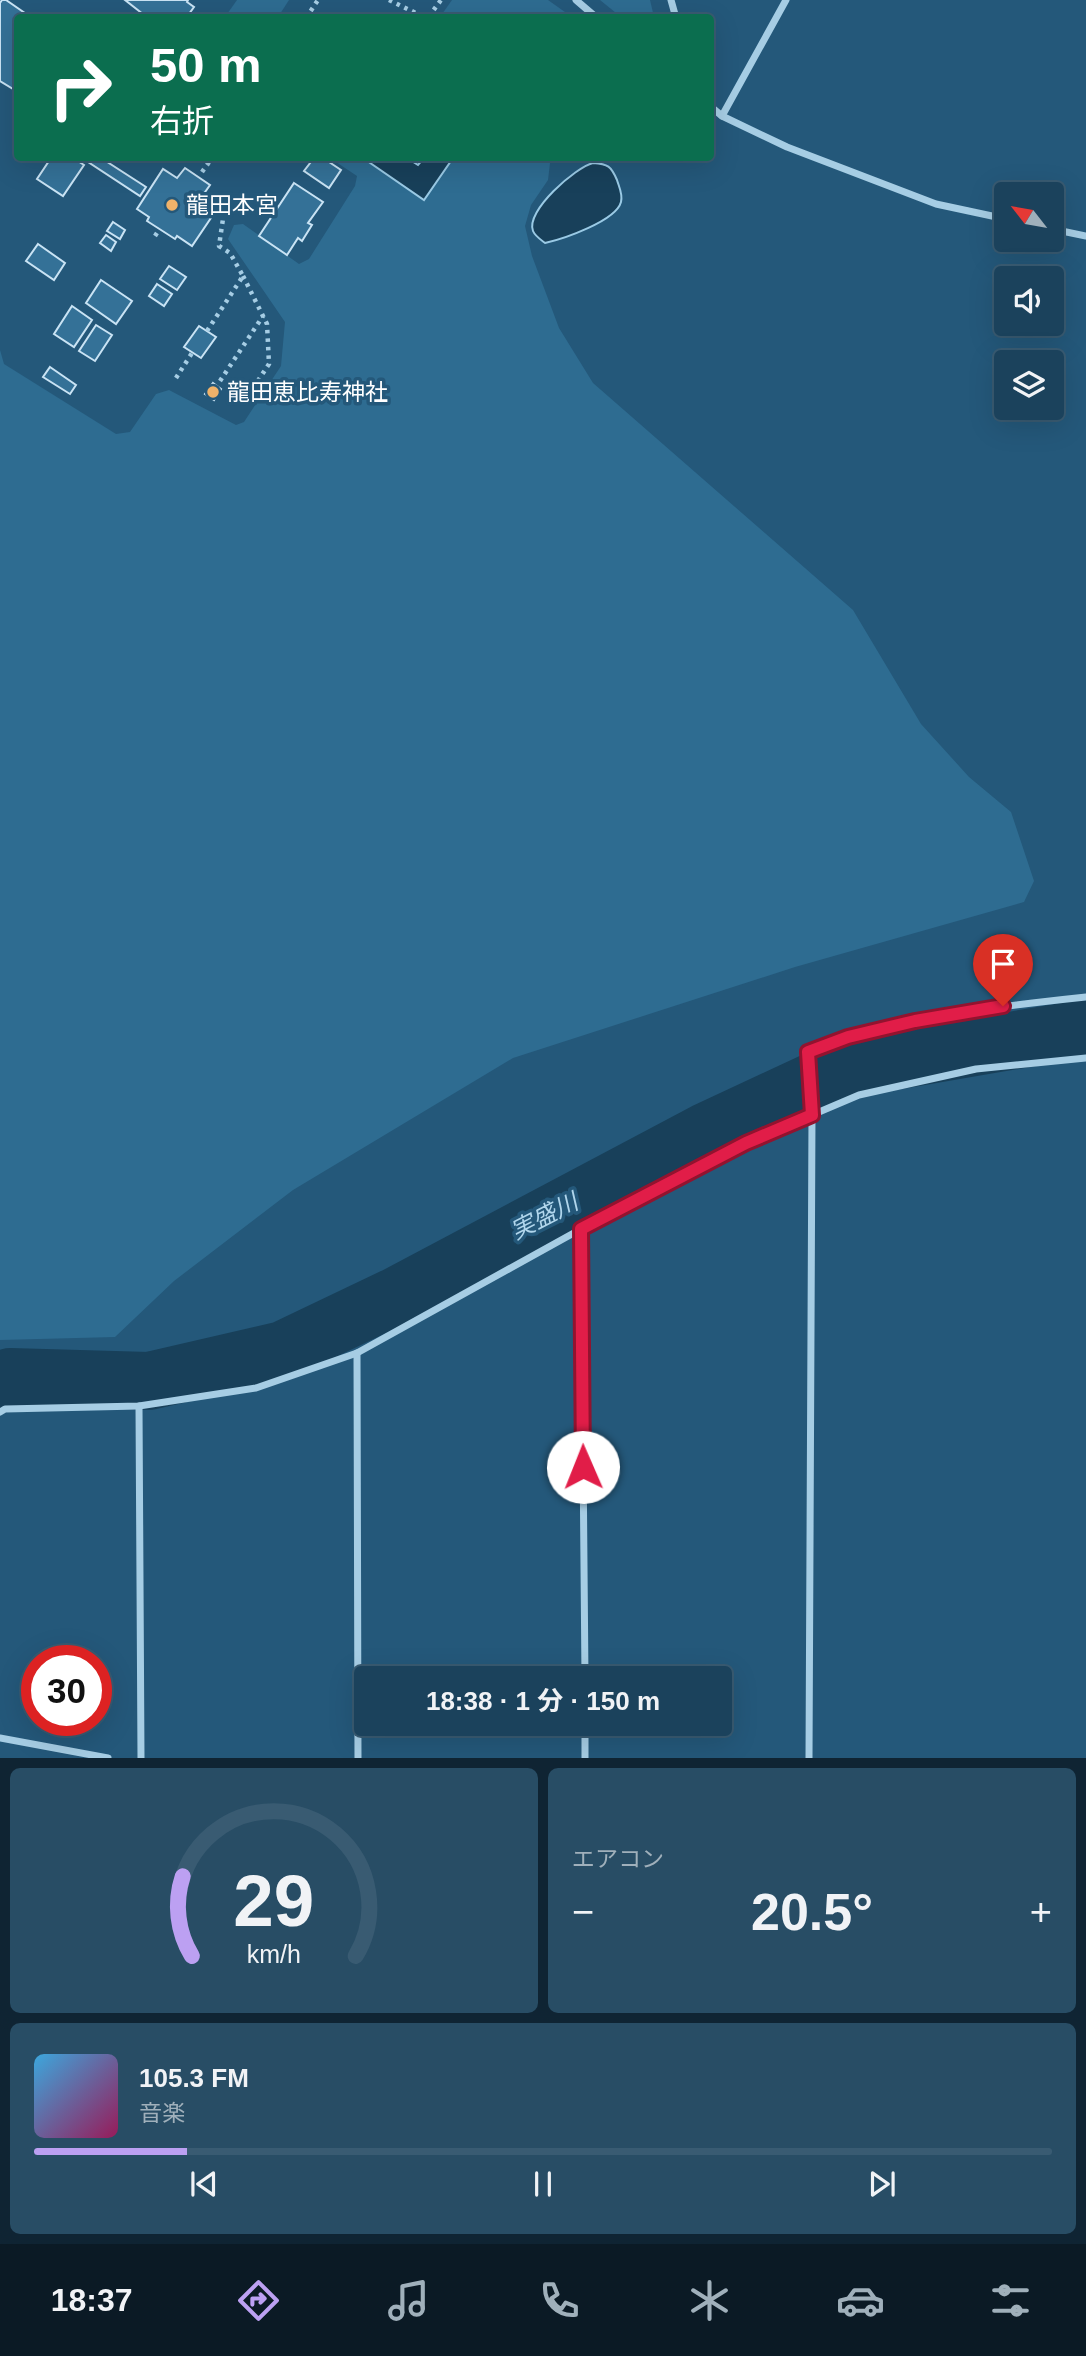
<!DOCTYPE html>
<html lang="ja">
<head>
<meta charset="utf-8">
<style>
	:root { --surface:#1b425c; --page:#284d65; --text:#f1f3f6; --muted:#a0b0bb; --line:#395b72; --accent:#bca0f2 }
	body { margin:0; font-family:Arial,"Noto Sans JP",sans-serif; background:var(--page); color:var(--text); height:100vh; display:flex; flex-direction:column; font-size:26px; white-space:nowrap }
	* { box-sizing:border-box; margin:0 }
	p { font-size:23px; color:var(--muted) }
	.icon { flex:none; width:38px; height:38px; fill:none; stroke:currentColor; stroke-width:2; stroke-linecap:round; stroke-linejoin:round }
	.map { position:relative; height:1758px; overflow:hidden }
	.panel { display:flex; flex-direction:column; gap:10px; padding:10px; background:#0f2433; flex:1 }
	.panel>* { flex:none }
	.top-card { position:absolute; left:14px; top:14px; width:700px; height:147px; border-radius:7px; box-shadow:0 7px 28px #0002,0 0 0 2px var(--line); background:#0b6e4f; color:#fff; overflow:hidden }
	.needle { width:46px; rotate:301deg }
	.buttons { position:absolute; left:994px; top:182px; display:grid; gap:14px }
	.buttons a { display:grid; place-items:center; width:70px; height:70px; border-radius:7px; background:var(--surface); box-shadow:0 7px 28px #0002,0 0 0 2px var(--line); font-size:35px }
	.speed { position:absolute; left:21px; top:1645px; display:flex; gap:14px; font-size:35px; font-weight:700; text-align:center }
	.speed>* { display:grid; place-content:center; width:91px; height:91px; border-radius:50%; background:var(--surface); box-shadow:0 7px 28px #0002,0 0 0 2px var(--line); line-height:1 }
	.speed .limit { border:10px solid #d22; background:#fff; color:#111 }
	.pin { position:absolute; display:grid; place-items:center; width:60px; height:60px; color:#fff; margin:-72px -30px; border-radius:50% 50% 50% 0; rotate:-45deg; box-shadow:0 0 7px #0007 }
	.pin .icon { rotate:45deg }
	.me { position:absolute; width:77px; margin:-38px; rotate:359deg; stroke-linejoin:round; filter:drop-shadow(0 0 5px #0008) }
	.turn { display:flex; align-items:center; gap:24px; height:147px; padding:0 21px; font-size:32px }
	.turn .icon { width:91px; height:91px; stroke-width:2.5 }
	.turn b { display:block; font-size:49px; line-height:60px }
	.big { font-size:52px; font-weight:700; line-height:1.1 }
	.panel .widget { flex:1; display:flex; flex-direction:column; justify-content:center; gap:10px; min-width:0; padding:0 24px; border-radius:10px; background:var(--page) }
	.panel .dial { align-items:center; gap:0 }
	.dial svg { height:182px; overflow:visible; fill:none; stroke:var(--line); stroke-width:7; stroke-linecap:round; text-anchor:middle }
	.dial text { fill:var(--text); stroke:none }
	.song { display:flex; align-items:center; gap:21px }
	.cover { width:84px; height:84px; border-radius:10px; background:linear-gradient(135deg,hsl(200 70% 55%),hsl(330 70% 35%)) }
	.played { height:7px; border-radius:4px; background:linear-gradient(90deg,var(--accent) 15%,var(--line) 15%) }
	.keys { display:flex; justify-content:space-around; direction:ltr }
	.heat { display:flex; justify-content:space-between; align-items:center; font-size:38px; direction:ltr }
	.panel .tiles { flex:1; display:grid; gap:10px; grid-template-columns:1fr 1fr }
	.widget:last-child { grid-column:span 2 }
	.trip { position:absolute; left:354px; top:1666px; width:378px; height:70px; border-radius:7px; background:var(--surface); box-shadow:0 7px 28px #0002,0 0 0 2px var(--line); font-weight:700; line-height:70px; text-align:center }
	.tabs { display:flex; height:112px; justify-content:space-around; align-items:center; background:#0b1a25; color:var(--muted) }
	.tabs .icon { width:49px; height:49px }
	.tabs .selected { color:var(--accent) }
	.tabs b { font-size:32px; color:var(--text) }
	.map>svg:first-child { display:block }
	.green { fill:#2e6c91 }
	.water { fill:#18405a; stroke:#9acae5; stroke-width:2 }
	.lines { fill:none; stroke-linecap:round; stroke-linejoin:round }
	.river { stroke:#18405a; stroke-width:58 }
	.building { fill:#347197; stroke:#c9e3f4; stroke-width:2 }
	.path { stroke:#a6cde4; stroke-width:4.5; stroke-dasharray:3.5 5; stroke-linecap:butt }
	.minor { stroke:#a6cde4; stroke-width:7 }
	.route-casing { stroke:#92132f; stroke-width:18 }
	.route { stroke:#e11d48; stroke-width:12 }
	.poi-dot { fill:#efb26a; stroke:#24587a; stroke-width:2.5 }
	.labels { text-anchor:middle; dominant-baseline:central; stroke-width:7; stroke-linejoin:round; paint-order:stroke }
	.poi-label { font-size:23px; fill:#fff; stroke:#24587a; text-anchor:start }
	.water-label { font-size:24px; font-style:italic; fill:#b1d6ec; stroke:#24587a }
</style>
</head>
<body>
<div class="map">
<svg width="1086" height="1758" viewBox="0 0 1086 1758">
	<rect width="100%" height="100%" fill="#24587a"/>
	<g class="green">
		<polygon points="237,0 289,0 278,17 225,17"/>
		<polygon points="452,0 548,0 572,17 440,17"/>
		<polygon points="600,0 650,0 654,17 621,17"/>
		<polygon points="330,158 547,158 550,163 548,180 531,205 525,226 532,256 559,328 593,383 853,610 921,724 969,777 1011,812 1034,881 1024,902 795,967 513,1058 293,1190 174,1281 115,1337 0,1340 0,350 4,364 116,434 130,432 156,394 169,390 236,425 244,422 281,366 285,322 228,239 234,225 243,224 299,264 309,259 355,186 357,176"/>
	</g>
	<g class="water">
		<polygon points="363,158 407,158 418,165 424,158 453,158 424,200"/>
		<path d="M 593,163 C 608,164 611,166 617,180 C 619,187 623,194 621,202 C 616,221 563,239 545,243 C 541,240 535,236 533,231 C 525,211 576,167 593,163 Z"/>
	</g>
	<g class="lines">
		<polyline class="river" points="0,1380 10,1377 149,1381 283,1350 394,1297 705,1132 836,1071 1086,1028"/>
	</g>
	<g class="building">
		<polygon points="2,0 6,0 32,18 18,18 18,92 0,81 0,3"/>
		<polygon points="125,0 188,0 187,2 194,7 186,18 148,18"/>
		<polygon points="51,158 73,158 84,165 63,196 37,179"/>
		<polygon points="82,158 101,158 146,187 140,196"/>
		<polygon points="314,158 323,158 341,170 329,188 304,171"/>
		<polygon points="185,168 210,185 203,195 219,206 192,246 177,236 175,239 147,221 149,217 137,209 163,169 177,178"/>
		<polygon points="294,183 323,202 308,223 312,225 302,241 298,238 287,255 259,236"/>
		<polygon points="113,222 125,230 120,239 107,231"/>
		<polygon points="106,235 116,242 111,251 100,243"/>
		<polygon points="38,244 65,263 54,280 26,261"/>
		<polygon points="169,266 186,277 177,290 160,279"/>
		<polygon points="101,280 132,301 116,324 86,303"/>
		<polygon points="157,284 172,294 164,306 149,296"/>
		<polygon points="72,306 92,320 74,347 54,334"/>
		<polygon points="96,325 112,335 95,361 79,351"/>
		<polygon points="199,326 216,337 201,358 184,347"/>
		<polygon points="50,367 76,385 70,394 43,377"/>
		<polygon points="213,383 221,389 214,400 205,394"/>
	</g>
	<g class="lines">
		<g class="path">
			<polyline points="389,0 422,16 430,15 441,0"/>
			<polyline points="306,18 318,0"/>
			<polyline points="562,158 564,160"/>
			<polyline points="202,172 212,158"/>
			<polyline points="155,236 157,233"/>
			<polyline points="243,276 267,324 269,364 244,402"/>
			<polyline points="207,331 243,276 230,253 219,246 224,212"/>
			<polyline points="176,378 192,353"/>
			<polyline points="220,381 263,316"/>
		</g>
		<g class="minor">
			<polyline points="576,0 597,18"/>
			<polyline points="671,0 676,18"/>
			<polyline points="710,106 722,116 787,147 936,204 1006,219"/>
			<polyline points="722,116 786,0"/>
			<polyline points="1052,229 1086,236"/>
			<polyline points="581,1229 585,1678"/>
			<polyline points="357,1353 358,1758"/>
			<polyline points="139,1406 141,1758"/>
			<polyline points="0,1412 5,1409 139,1406 256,1388 357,1353 581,1229 746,1143 859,1095 976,1069 1086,1058"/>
			<polyline points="585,1724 585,1758"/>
			<polyline points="0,1738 108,1758"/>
			<path d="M 809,1758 L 812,1115 L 808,1052 C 897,1018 992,1007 1086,997"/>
		</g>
	</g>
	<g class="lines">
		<defs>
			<polyline id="route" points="583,1467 581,1229 746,1143 812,1115 808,1052 848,1037 915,1021 1003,1006"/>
		</defs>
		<use href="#route" class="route-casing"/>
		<use href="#route" class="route"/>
	</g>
	<g class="poi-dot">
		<circle cx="172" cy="205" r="7"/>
		<circle cx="213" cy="392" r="7"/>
	</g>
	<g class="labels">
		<g class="poi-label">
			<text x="186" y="205">龍田本宮</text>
			<text x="227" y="392">龍田恵比寿神社</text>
		</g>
		<g class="water-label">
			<text transform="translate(544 1216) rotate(-27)">実盛川</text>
		</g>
	</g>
</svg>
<div class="buttons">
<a><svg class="needle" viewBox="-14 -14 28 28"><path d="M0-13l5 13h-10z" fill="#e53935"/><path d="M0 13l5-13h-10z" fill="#a0b0bb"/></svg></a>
<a><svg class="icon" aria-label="sound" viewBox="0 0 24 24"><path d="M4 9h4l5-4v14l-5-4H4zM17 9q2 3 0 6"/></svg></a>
<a><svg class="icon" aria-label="layers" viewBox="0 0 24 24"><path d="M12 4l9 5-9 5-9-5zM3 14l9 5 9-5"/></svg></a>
</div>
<div class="speed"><div class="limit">30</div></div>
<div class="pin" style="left:1003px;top:1006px;background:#d93025"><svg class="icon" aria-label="arrive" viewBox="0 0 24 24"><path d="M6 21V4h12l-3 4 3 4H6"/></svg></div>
<svg class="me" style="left:583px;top:1467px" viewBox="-20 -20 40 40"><circle r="19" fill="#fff"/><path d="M0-13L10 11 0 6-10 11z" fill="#e11d48"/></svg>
<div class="trip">18:38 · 1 分 · 150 m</div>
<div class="top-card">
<div class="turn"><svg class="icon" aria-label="right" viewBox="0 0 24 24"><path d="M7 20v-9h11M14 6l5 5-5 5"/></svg><div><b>50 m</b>右折</div></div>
</div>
</div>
<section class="panel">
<div class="tiles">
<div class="widget dial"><svg viewBox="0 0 100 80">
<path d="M14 69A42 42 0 1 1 86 69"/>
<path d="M14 69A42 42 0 0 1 10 34" stroke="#bca0f2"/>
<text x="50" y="56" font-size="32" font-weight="700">29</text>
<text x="50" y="72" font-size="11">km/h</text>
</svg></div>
<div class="widget"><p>エアコン</p>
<div class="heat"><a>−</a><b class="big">20.5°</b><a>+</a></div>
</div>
<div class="widget">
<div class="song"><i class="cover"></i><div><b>105.3 FM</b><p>音楽</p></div></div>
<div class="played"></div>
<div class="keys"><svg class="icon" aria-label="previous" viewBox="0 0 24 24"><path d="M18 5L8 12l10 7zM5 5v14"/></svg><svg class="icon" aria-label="pause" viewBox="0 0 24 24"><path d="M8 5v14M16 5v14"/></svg><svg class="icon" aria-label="next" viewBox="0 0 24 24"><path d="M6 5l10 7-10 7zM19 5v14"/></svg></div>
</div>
</div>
</section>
<nav class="tabs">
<b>18:37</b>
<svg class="icon selected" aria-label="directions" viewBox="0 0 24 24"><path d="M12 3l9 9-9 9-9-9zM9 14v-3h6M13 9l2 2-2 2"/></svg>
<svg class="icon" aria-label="music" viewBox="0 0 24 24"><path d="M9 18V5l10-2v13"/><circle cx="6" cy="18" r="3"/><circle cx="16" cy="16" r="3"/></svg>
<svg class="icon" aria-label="phone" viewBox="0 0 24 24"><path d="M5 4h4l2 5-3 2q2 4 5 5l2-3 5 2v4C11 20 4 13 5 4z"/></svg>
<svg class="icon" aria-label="climate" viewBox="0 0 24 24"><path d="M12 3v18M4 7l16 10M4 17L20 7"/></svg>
<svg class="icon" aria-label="car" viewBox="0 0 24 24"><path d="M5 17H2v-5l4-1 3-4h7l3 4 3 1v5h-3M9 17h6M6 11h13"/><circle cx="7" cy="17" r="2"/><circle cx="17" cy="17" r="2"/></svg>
<svg class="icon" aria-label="filters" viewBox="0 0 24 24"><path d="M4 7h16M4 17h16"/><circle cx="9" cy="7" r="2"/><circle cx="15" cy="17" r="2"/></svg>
</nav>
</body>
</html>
